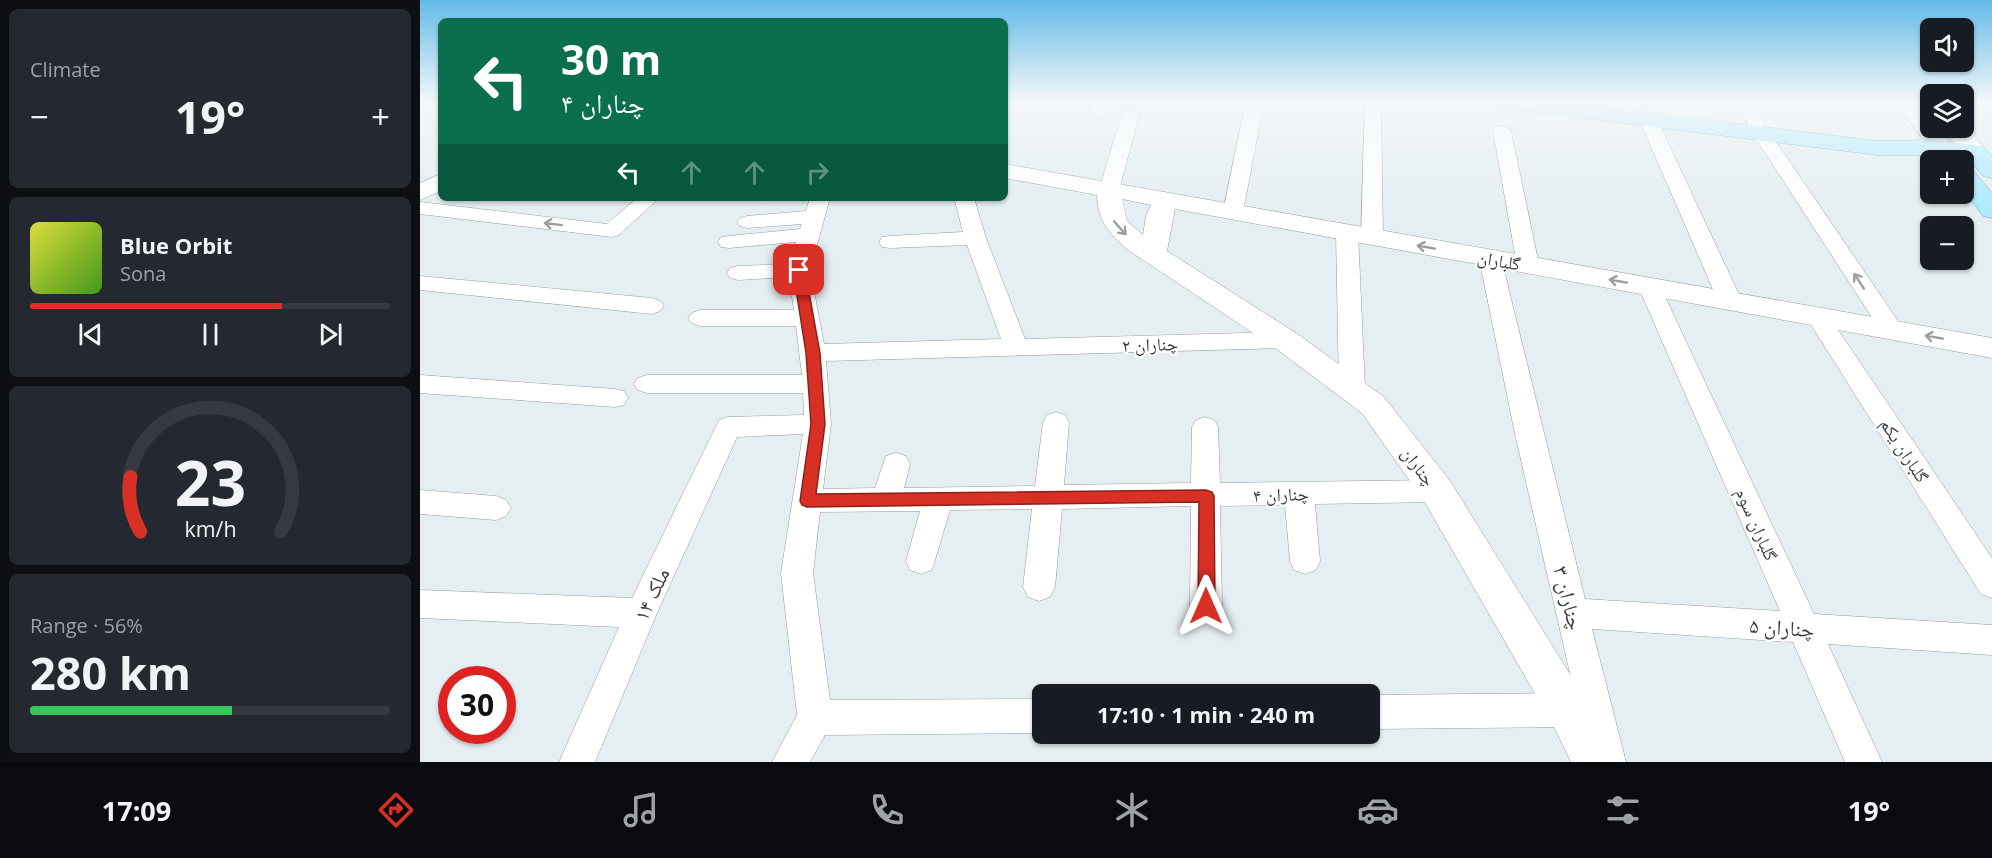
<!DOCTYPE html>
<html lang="en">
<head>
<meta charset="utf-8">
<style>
	:root { --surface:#171b24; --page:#242831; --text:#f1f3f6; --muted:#9ea1a6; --line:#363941; --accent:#d93025 }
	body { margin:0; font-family:"Open Sans","Noto Naskh Arabic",sans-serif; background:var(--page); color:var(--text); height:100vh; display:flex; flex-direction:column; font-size:22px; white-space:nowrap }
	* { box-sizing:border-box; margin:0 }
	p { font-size:20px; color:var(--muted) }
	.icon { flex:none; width:33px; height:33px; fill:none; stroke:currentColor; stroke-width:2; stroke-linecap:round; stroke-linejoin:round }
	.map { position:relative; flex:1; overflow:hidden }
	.sheet { display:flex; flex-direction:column; gap:9px; padding:9px; background:#0d0f14; width:420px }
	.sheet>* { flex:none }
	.top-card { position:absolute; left:18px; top:18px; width:570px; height:183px; border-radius:9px; box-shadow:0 2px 4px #0004; background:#0b6e4f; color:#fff; overflow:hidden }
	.controls { position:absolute; left:1500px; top:18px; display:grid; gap:12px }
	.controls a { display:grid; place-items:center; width:54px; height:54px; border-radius:9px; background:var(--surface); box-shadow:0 2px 4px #0004; font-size:30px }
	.speed { position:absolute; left:18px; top:666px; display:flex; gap:12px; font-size:30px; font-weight:700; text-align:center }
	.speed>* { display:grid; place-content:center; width:78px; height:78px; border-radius:50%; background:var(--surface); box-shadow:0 2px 4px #0004; line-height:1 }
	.speed .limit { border:9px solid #d22; background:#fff; color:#111 }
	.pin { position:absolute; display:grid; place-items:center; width:51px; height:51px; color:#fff; margin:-26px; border-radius:12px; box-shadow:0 3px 9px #0006 }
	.me { position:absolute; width:66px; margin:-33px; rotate:0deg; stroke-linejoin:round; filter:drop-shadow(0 0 4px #0008) }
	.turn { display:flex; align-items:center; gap:21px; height:126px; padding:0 24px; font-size:27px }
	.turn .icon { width:78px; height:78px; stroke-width:2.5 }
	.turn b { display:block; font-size:42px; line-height:51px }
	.lanes { display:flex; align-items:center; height:57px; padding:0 24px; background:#0003; justify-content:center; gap:30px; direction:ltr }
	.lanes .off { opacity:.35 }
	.big { font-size:45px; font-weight:700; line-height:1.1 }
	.sheet .card { flex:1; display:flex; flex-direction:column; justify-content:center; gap:9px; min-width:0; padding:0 21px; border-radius:9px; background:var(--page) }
	.sheet .dial { align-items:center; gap:0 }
	.dial svg { height:156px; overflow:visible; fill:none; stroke:var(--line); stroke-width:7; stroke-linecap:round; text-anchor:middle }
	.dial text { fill:var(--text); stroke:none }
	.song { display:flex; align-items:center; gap:18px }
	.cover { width:72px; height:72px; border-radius:9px; background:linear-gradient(135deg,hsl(60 70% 55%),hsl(100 70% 35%)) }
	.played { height:6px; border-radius:3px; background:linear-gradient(90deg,var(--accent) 70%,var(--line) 70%) }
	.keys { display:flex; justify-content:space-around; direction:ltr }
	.heat { display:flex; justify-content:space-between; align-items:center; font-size:33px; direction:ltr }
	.charge { height:9px; border-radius:4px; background:linear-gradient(90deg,#34c759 56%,var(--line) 0) }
	.trip { position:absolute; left:612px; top:684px; width:348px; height:60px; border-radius:9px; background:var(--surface); box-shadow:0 2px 4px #0004; font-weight:700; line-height:60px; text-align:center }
	.tabs { display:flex; height:96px; justify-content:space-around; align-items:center; background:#090b0e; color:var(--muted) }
	.tabs .icon { width:42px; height:42px }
	.tabs .active { color:var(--accent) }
	.tabs b { font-size:27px; color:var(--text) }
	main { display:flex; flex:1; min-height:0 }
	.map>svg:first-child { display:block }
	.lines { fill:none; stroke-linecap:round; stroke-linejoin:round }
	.minor-casing { stroke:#949ca0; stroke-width:1 }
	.tertiary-casing { stroke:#949ca0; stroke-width:1 }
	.secondary-casing { stroke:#949ca0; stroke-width:1 }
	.primary-casing { stroke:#65a4ba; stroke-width:1 }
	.minor { fill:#fff; fill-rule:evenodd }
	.tertiary { fill:#fff; fill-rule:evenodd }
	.secondary { fill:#fff; fill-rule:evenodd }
	.primary { fill:#b0eafd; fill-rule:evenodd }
	.oneway { stroke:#9c9e9e }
	.route { fill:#d93025; stroke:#8d1f18; stroke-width:1.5 }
	.labels { text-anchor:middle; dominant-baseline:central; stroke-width:4.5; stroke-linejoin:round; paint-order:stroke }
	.street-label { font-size:18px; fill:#393c3e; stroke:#fff }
	.near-street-label { font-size:21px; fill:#393c3e; stroke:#fff }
</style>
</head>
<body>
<main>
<section class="sheet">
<div class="card"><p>Climate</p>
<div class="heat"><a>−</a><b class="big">19°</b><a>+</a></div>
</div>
<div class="card">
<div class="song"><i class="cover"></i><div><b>Blue Orbit</b><p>Sona</p></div></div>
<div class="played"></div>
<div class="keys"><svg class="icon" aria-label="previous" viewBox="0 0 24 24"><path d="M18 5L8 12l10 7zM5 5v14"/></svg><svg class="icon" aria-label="pause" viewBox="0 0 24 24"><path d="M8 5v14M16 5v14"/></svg><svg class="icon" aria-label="next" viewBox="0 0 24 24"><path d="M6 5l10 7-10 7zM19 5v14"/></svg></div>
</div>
<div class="card dial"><svg viewBox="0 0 100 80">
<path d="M14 69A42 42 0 1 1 86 69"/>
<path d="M14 69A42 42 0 0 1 9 41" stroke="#d93025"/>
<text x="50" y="56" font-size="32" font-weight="700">23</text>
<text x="50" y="72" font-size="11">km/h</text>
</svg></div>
<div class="card"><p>Range · 56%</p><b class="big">280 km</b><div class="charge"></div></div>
</section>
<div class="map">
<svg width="1572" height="762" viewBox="0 0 1572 762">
	<rect width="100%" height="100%" fill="#e5eef1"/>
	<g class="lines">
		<defs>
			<g id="minor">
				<polygon points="0,101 21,101 21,102 0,112"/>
				<polygon points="674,101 690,101 685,115 673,115 670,111"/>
				<polygon points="826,101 844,101 823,212 820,216 813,218 806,216 803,212"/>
				<polygon points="945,101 959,101 961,103 963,237 960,242 952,243 944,242 941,237"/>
				<polygon points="1197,101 1214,101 1217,108 1214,112 1202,112"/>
				<polygon points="1315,101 1331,101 1345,124 1342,128 1330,128"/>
				<polygon points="710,111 716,112 719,116 699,190 696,194 682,194 679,190 701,116 704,112"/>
				<polygon points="1228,114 1234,115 1237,119 1322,301 1318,306 1310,308 1302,306 1298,301 1219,119 1222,115"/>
				<polygon points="1082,126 1088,127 1091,131 1119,265 1116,270 1108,272 1100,270 1097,265 1073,131 1076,127"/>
				<polygon points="1342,129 1348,130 1480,324 1484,330 1480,336 1472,338 1464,336 1333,134 1336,130"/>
				<polygon points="217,198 239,198 199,235 192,237 0,214 0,202 187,224"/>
				<polygon points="390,198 410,198 390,270 404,344 581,339 547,245 470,248 462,247 459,242 462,237 470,236 543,232 534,198 554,198 566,238 605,339 865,332 874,334 877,340 874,346 865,348 406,361 411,424 403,489 455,488 466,456 476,453 486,456 490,464 484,488 615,486 623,422 627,415 636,412 645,415 649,422 644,485 771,483 772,427 776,420 785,417 794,420 798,427 800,483 1017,480 1027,483 1031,491 1027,499 1017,502 895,504 900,561 896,570 885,574 874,570 870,561 865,505 800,506 802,606 797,616 786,620 775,616 770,606 771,506 642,509 635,587 630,597 619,601 608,597 603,587 612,509 530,510 512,570 501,574 490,570 486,561 500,511 400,512 393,573 410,700 622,699 622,733 405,735 390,762 352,762 377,715 361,573 383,434 317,437 237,613 175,762 139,762 199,627 0,618 0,590 212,598 299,420 308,417 384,415 383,393 227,393 218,390 214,384 218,378 227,375 382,375 376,326 280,326 272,323 268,318 272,313 280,310 374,310 369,277 318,280 310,278 307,273 310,268 318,266 370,264 376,242 309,248 301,247 298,242 301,237 309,236 380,229 382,224 327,228 320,226 317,222 320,218 327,216 386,211"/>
				<polygon points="927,227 934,229 938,233 945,389 941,395 932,398 923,395 919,389 916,233 920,229"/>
				<polygon points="1070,251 1078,253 1081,258 1165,599 1360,611 1218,286 1221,281 1229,279 1237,281 1240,286 1394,614 1572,625 1572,655 1408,644 1462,762 1425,762 1373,642 1172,629 1206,762 1170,762 1161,722 1148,727 950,729 950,695 1148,693 1155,695 1095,434 1059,258 1062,253"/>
				<polygon points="0,276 232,298 240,301 244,306 240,311 232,314 0,290"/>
				<polygon points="1398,309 1406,312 1572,558 1572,598 1561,594 1386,317 1390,312"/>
				<polygon points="0,375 195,389 204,391 208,398 204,405 195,407 0,393"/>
				<polygon points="0,490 76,496 86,500 91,508 86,516 76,520 0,514"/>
			</g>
			<g id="tertiary">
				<path d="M 585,164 L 1572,338 L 1572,358 L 755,209 L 747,251 L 876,333 L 964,397 L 1030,481 L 1163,695 L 1198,762 L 1151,762 L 1133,725 L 1004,501 L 942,413 L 854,347 L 708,250 C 689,233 678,221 677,195 L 585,178 ZM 702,199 L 731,205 L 726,216 L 723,235 L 707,221 Z"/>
				<polygon points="21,174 21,191 0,200 0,183"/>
			</g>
			<g id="secondary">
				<polygon points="1476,101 1498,101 1510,117 1510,128 1518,128 1534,149 1531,154 1522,156 1513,154"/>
				<path d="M 1544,123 L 1567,152 L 1564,157 C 1544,162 1534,143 1523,128 L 1544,128 Z"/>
			</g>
			<g id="primary">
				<polygon points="1071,101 1133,101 1457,141 1493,141 1502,139 1555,145 1564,147 1572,156 1572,178 1563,176 1548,158 1524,156 1457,155 1082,108 1074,106"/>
				<polygon points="1544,167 1553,170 1572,193 1572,218 1563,216 1544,191"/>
			</g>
		</defs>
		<use href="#minor" class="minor-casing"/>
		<use href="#tertiary" class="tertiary-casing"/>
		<use href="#secondary" class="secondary-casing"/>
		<use href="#primary" class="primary-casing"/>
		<use href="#minor" class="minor"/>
		<use href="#tertiary" class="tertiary"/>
		<use href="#secondary" class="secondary"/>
		<use href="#primary" class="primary"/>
	</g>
	<defs><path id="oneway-shaft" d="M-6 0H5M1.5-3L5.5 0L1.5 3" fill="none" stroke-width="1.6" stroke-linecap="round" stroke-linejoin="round" transform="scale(1.5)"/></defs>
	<g class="oneway">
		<use href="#oneway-shaft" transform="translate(133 224) rotate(-173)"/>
		<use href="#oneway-shaft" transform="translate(700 228) rotate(48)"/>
		<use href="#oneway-shaft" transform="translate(1006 247) rotate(-170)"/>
		<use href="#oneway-shaft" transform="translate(1198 281) rotate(-170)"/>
		<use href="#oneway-shaft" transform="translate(1439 281) rotate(-123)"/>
		<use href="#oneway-shaft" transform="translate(1514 337) rotate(-170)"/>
	</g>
	<linearGradient id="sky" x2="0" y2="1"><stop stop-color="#63bae8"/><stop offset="0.49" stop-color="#f3f7f9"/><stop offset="1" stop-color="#f3f7f9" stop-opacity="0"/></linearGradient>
	<rect width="1572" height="207" fill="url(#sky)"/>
	<polygon class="route" points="379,266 385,270 400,353 405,424 396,494 786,490 792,492 794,496 795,606 792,612 786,614 780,612 778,606 779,502 387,507 382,505 380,501 391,424 386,353 373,270"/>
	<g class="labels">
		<g class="street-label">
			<text transform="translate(1079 260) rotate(10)">گلباران</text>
			<text transform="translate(730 344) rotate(-2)">۲ چناران</text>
			<text transform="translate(1485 450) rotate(57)">گلباران یکم</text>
			<text transform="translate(999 466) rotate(53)">چناران</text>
			<text transform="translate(861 494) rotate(-2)">۴ چناران</text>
			<text transform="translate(1337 524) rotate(66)">گلباران سوم</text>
		</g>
		<g class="near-street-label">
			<text transform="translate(231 594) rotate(-65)">ملک ۱۴</text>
			<text transform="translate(1149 598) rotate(76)">چناران ۳</text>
			<text transform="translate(1362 627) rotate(4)">۵ چناران</text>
		</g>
	</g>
</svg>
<div class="controls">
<a><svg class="icon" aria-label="sound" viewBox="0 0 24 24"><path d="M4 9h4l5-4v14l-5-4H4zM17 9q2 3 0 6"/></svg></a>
<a><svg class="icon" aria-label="layers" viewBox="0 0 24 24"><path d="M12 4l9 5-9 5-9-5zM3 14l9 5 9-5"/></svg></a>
<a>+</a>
<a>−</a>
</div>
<div class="speed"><div class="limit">30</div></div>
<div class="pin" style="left:379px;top:270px;background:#d93025"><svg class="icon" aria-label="arrive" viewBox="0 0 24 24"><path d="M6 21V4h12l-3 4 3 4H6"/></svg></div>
<svg class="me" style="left:786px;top:606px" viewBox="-20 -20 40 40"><path d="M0-17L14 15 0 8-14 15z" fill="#d93025" stroke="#fff" stroke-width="4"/></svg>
<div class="trip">17:10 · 1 min · 240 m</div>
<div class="top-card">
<div class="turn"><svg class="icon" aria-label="left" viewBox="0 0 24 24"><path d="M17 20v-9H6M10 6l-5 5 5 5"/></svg><div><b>30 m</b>۴ چناران</div></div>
<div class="lanes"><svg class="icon" aria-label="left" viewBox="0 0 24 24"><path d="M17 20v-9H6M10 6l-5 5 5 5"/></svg><svg class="icon off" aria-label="ahead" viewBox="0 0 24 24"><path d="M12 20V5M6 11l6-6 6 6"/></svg><svg class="icon off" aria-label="ahead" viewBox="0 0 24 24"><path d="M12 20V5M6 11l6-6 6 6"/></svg><svg class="icon off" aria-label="right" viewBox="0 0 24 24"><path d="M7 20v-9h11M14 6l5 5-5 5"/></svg></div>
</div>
</div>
</main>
<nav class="tabs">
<b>17:09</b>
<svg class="icon active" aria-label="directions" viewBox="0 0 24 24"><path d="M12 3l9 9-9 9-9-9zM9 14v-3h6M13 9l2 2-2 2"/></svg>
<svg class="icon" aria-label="music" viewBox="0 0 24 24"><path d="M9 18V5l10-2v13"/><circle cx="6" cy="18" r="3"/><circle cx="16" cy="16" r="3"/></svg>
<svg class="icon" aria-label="phone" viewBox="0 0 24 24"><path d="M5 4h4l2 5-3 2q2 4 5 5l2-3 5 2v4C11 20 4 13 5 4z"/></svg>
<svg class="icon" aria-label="climate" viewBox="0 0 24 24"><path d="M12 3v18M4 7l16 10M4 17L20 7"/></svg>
<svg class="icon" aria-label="car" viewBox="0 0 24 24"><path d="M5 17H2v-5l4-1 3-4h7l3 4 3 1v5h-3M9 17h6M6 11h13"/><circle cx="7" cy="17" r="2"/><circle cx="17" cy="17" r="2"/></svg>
<svg class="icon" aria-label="filters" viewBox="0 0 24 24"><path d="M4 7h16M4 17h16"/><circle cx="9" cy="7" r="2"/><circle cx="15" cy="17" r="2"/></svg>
<b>19°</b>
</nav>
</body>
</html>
